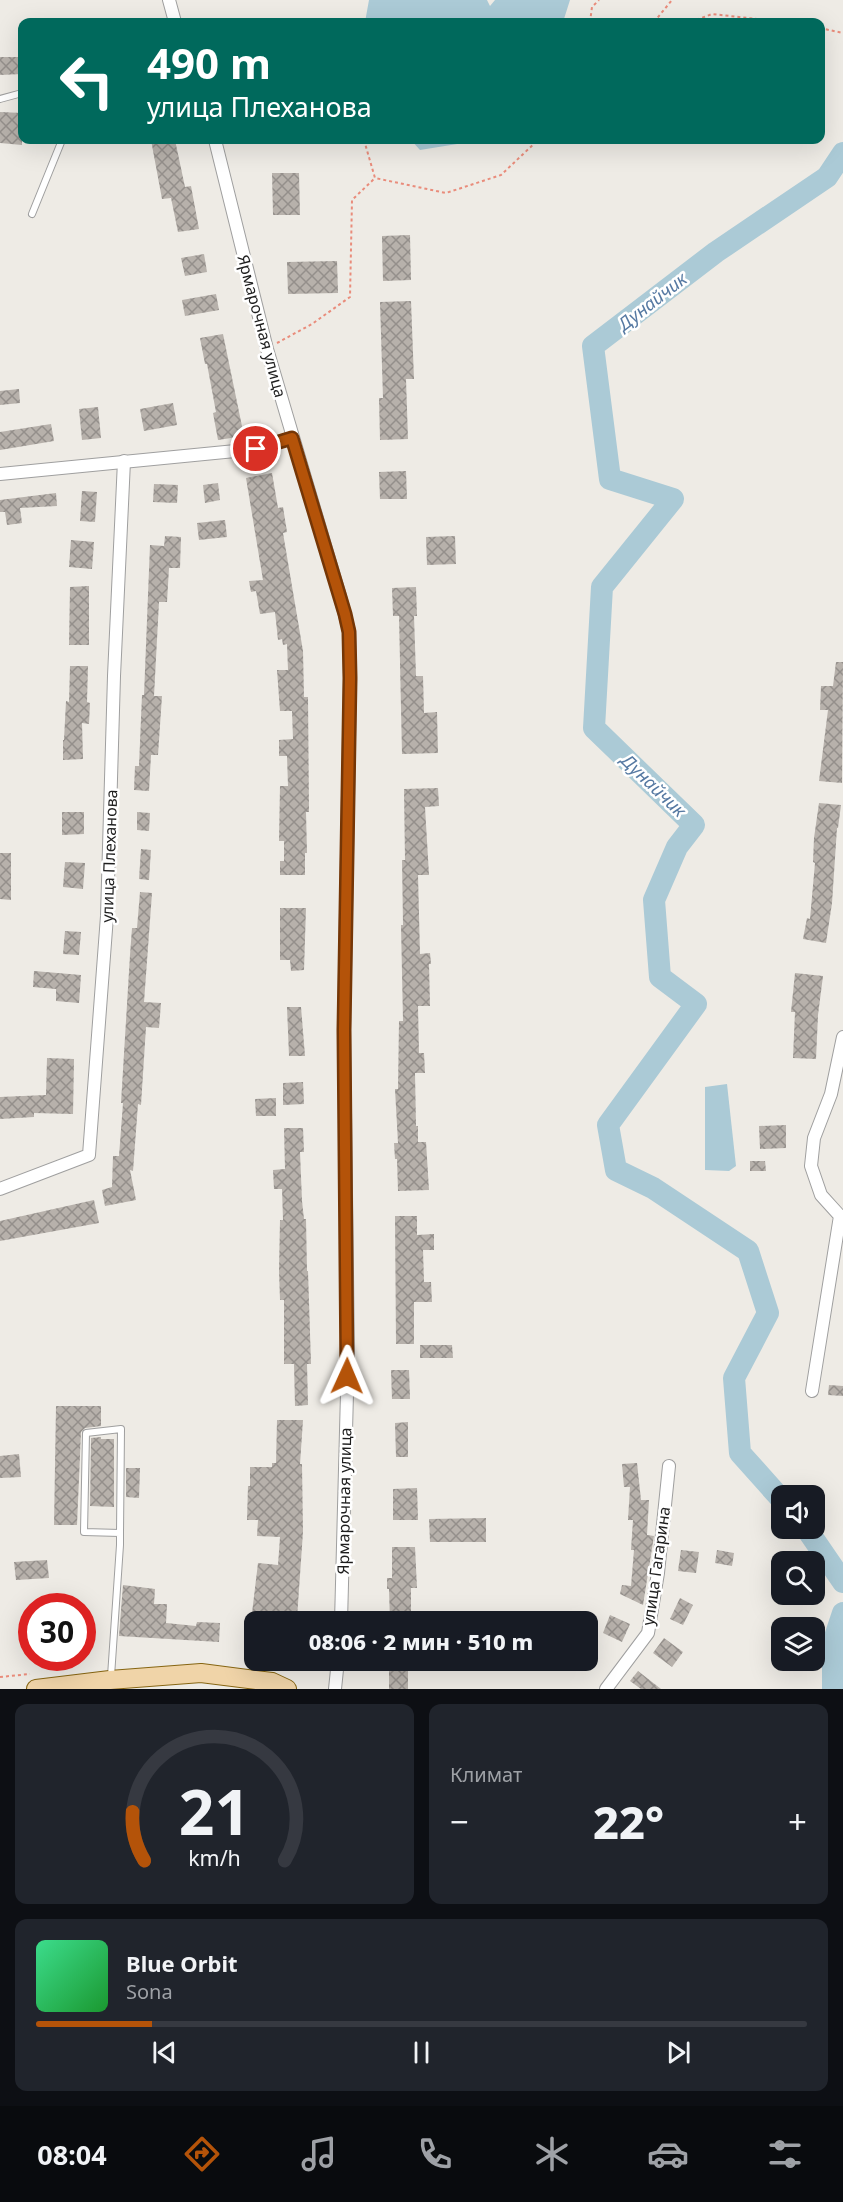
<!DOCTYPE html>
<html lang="ru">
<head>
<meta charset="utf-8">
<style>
	:root { --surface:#171b24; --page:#20242c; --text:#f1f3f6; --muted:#9ea1a6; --line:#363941; --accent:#b45309 }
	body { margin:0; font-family:"Noto Sans",sans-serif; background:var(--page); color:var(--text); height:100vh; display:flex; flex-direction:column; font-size:22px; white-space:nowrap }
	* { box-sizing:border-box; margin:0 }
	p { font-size:20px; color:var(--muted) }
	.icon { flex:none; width:33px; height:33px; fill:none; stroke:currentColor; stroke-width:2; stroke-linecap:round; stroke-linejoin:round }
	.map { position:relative; height:1689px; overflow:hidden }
	.panel { display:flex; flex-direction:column; gap:15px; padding:15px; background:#0d0f14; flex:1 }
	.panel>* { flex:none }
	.banner { position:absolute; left:18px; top:18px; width:807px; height:126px; border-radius:12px; box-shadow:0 6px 24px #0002; background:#00695c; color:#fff; overflow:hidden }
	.tools { position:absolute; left:771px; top:1485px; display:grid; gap:12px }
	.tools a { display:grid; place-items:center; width:54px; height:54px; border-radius:12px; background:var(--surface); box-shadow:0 6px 24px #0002; font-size:30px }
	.speed { position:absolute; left:18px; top:1593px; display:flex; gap:12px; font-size:30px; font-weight:700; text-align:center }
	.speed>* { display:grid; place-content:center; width:78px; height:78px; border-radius:50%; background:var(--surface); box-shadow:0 6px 24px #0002; line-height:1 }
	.speed .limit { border:9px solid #d22; background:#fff; color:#111 }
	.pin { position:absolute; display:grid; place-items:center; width:51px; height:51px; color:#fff; margin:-26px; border:3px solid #fff; border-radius:50%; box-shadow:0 2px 6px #0007 }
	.me { position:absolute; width:66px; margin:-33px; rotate:1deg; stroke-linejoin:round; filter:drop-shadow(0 0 4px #0008) }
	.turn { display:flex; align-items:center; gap:21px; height:126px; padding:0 30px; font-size:27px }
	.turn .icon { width:78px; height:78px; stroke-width:2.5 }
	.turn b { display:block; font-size:42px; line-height:51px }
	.big { font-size:45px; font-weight:800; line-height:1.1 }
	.panel .tile { flex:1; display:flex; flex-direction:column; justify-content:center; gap:9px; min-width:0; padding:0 21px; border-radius:12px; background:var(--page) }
	.panel .dial { align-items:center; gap:0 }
	.dial svg { height:156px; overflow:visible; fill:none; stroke:var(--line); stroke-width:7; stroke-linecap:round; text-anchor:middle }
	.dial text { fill:var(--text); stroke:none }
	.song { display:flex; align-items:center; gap:18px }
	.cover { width:72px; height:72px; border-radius:9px; background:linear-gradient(135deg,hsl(150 70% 55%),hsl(130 70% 35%)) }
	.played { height:6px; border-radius:3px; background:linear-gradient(90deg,var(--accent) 15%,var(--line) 15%) }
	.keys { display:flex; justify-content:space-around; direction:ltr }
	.heat { display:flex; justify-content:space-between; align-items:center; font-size:33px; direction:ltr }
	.panel .tiles { flex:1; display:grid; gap:15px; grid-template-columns:1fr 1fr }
	.tile:last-child { grid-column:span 2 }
	.trip { position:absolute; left:244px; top:1611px; width:354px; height:60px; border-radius:12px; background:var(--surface); box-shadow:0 6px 24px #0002; font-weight:800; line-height:60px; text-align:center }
	.menu { display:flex; height:96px; justify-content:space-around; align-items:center; background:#090b0e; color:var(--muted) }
	.menu .icon { width:42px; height:42px }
	.menu .current { color:var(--accent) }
	.menu b { font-size:27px; color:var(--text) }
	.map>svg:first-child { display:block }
	.water { fill:#abcad6 }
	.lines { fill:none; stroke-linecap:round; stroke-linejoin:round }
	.river { stroke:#abcad6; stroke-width:22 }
	.building { fill:url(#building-cross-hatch) }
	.service-casing { stroke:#9f9f9f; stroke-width:8 }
	.minor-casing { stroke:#9f9f9f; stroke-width:14 }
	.primary-casing { stroke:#866512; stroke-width:20 }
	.path { stroke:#e98c7b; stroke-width:2; stroke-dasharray:3 3; stroke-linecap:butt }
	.service { stroke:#fff; stroke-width:6 }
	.minor { stroke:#fff; stroke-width:12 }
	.primary { stroke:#f0d4a8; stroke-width:18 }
	.route-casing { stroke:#753606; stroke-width:15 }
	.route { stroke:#b45309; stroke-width:10 }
	.labels { text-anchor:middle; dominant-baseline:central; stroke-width:5; stroke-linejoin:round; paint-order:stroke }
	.street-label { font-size:16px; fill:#1e1e1e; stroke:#fff }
	.water-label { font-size:18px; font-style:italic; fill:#5679a2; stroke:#fff }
</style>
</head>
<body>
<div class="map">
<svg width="843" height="1689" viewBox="0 0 843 1689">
	<defs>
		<pattern id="building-cross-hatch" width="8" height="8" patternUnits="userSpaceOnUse" patternTransform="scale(1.5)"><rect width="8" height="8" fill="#b7b1ab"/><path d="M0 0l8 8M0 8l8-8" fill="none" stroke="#948f8b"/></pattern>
	</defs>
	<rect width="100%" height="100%" fill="#eeebe5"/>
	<g class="water">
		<polygon points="369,0 487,0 490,6 495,0 570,0 563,22 365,22"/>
		<polygon points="411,140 482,140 420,150"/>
		<polygon points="727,1084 736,1166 729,1171 705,1170 705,1087"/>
	</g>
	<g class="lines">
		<g class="river">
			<polyline points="782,1500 740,1453 734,1378 768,1313 748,1251 653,1188 616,1170 608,1125 696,1004 660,977 654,900 677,847 694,825 594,728 602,587 673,499 610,479 593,346 716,252 827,177 843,153"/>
			<polyline points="806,1528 843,1582"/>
			<polyline points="833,1689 833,1643 843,1613"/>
		</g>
	</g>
	<g class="building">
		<polygon points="0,57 22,57 22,74 0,75"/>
		<polygon points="0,112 22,113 22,145 0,143"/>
		<polygon points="151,140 175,140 185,187 191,186 199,229 178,232 171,198 162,199"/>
		<polygon points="272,173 299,173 300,215 273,215"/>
		<polygon points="410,235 411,280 383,281 382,236"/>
		<polygon points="204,254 207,272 185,276 181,258"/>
		<polygon points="337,261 338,293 288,294 287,262"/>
		<polygon points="216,294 219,310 185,316 182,300"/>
		<polygon points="411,301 414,379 406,379 408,439 380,440 379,398 383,398 380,302"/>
		<polygon points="223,334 244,436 218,440 213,413 216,412 207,364 205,364 200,338"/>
		<polygon points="19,389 20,403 0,405 0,391"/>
		<polygon points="173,403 177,425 144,431 140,409"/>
		<polygon points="98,407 101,438 82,440 79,409"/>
		<polygon points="51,424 54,441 0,450 0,432"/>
		<polygon points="406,471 407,499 380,499 379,472"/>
		<polygon points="272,473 278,508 283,507 287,532 283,533 303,651 304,697 308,697 309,812 306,812 307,853 305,853 305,875 280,875 280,861 284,861 284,841 279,841 280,786 288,786 287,756 279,756 279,740 293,739 292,711 280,711 277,670 288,670 287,644 283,645 282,639 278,640 275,612 260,614 256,591 251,592 249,581 263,580 246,478"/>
		<polygon points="218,483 220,500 205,503 203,485"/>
		<polygon points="154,484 178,485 177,503 153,502"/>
		<polygon points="82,491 97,492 95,522 80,521"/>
		<polygon points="56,493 57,506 20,508 22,523 7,525 5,512 0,512 0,500"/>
		<polygon points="225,520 227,537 199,540 197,523"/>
		<polygon points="165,536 181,537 180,568 169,568 167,602 159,602 154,696 162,696 158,755 151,755 149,791 134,790 135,766 139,766 142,695 144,695 150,545 164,546"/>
		<polygon points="455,536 456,564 427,565 426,537"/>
		<polygon points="71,540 94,542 92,569 69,567"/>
		<polygon points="89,586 89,645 69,645 70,587"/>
		<polygon points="416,587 417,616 414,616 416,676 423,676 424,713 437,712 438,753 402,754 399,616 393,616 392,588"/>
		<polygon points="836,662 843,662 842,783 819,781 828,710 820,710 821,686 833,686"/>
		<polygon points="70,666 88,666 87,702 90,703 89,724 82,723 83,759 63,760 63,740 64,740 66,701 69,702"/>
		<polygon points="438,788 439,806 425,807 429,875 418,875 420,954 430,953 431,964 429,964 430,1006 418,1006 419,1053 424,1053 425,1073 415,1073 416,1126 418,1126 418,1142 426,1142 429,1190 398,1191 397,1159 395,1159 394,1143 398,1143 395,1089 398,1089 399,1021 403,1021 401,925 403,925 402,860 405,860 404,789"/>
		<polygon points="819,803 841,805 838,828 837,828 832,903 826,943 803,939 807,918 810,919 815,863 813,862 814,838"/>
		<polygon points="62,812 84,812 84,834 62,835"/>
		<polygon points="137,812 150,813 149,831 137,830"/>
		<polygon points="141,849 151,850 149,880 139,879"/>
		<polygon points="0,853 11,853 11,900 0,899"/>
		<polygon points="65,862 85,863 83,889 63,887"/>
		<polygon points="140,892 152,893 144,1002 161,1003 159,1028 146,1027 141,1105 138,1104 133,1171 130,1170 136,1200 105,1206 102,1190 112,1187 113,1156 119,1156 123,1103 121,1103 130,955 132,928 137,928"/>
		<polygon points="280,908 306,908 304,970 291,971 290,960 280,960"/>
		<polygon points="65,931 81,932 79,955 63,954"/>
		<polygon points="34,971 81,975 79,1003 56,1001 56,989 33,987"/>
		<polygon points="795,973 823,976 818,1015 816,1059 793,1058 795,1012 791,1012"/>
		<polygon points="287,1007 301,1007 305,1056 289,1056"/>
		<polygon points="47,1058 74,1059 73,1114 34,1113 34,1117 0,1119 0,1097 46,1095"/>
		<polygon points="303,1082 304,1104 283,1105 283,1083"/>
		<polygon points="276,1098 276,1116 256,1116 255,1099"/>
		<polygon points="786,1125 786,1148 760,1149 759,1126"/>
		<polygon points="284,1128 303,1128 304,1152 300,1152 302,1201 304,1219 306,1219 307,1271 308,1271 311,1364 307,1364 308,1405 295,1406 294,1364 284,1364 284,1300 280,1300 279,1271 280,1220 283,1220 282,1189 274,1189 273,1170 285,1169"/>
		<polygon points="750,1161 765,1161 766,1171 750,1171"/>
		<polygon points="94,1200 99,1223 0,1241 0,1221"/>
		<polygon points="395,1216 417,1216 417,1235 434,1234 434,1250 423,1250 424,1282 431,1282 432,1302 414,1302 414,1344 396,1344"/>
		<polygon points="420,1345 452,1345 453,1358 420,1358"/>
		<polygon points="391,1370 409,1370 410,1399 392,1399"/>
		<polygon points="829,1385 843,1386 843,1396 828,1395"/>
		<polygon points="56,1406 101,1406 101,1426 85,1428 81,1432 77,1525 54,1525"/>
		<polygon points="277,1420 303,1420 300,1464 302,1464 303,1532 297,1618 252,1613 258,1563 278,1565 280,1537 257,1536 258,1520 247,1520 248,1486 250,1486 250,1467 272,1467 272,1463 276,1463"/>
		<polygon points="408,1422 408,1457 396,1457 395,1423"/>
		<polygon points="101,1437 101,1439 114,1439 114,1507 90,1506 91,1438"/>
		<polygon points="19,1454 21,1477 0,1478 0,1456"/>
		<polygon points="637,1463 641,1500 649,1500 647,1535 654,1536 643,1605 620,1594 622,1585 631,1586 634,1550 631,1550 633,1520 628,1520 630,1487 624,1487 622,1464"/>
		<polygon points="126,1468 140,1468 139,1498 126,1497"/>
		<polygon points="417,1488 418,1520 393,1520 393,1489"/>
		<polygon points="486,1518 486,1542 430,1542 429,1519"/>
		<polygon points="392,1547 415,1547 417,1588 411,1588 411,1622 390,1622 389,1589 387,1589 387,1578 392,1578"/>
		<polygon points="681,1550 699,1552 696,1573 678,1571"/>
		<polygon points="717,1550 734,1553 732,1566 715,1563"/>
		<polygon points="47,1560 49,1578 16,1580 14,1562"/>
		<polygon points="123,1585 155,1589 154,1604 167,1604 166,1623 196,1626 197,1622 220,1623 219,1642 119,1636"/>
		<polygon points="680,1598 693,1605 683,1625 670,1619"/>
		<polygon points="610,1615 630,1624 622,1642 603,1633"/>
		<polygon points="664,1638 683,1652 672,1667 653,1653"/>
		<polygon points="408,1670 408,1689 389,1689 389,1671"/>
		<polygon points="638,1671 661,1689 641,1689 630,1681"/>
	</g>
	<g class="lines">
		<defs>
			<g id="service">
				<polyline points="0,99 22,93"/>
				<polyline points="32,214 62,140"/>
				<polyline points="111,1676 120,1545 120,1533 121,1429 86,1433 84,1532 120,1533"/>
			</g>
			<g id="minor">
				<polyline points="169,0 175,22"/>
				<polyline points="215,140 267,349 340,596 349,631 350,679 344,1030 348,1355 341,1622"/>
				<polyline points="0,474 256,449 292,438"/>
				<polyline points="0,1189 89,1155 107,916 114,676 124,461"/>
				<polyline points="812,1391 840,1216 821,1195 811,1166 814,1138 831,1094 843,1037"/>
				<polyline points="335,1689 338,1660"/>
				<polyline points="606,1689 648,1633 658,1573 669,1466"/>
			</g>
			<polyline id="primary" points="36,1689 110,1680 201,1673 272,1682 287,1689"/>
		</defs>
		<use href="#service" class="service-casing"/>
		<use href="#minor" class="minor-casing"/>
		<use href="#primary" class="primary-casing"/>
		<g class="path">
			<polyline points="590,22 592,7 599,0"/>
			<polyline points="654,22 672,0"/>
			<polyline points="691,22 712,14 784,22"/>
			<polyline points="820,28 843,33"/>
			<polyline points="364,140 375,178 446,193 501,175 538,140"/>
			<polyline points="277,343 312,324 350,297 352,200 375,178"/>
			<polyline points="0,1677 30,1674"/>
		</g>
		<use href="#service" class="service"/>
		<use href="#minor" class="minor"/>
		<use href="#primary" class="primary"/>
	</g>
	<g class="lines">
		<defs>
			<polyline id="route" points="256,449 292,438 345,614 349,632 350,678 344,1030 347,1376"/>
		</defs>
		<use href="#route" class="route-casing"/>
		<use href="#route" class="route"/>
	</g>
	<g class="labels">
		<g class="street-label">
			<text transform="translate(262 326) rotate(75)">Ярмарочная улица</text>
			<text transform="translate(109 856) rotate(-88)">улица Плеханова</text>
			<text transform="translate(344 1501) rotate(-89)">Ярмарочная улица</text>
			<text transform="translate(656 1566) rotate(-82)">улица Гагарина</text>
		</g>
		<g class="water-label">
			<text transform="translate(652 301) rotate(-38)">Дунайчик</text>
			<text transform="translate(654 785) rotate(44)">Дунайчик</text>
		</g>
	</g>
</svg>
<div class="tools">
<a><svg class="icon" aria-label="sound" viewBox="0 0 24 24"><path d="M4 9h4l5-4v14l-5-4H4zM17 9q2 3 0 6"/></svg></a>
<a><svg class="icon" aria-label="search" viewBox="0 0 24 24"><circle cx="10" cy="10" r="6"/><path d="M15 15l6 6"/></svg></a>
<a><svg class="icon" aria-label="layers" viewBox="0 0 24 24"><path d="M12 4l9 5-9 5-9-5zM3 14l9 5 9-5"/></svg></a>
</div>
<div class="speed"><div class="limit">30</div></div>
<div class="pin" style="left:256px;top:449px;background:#d93025"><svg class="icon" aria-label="arrive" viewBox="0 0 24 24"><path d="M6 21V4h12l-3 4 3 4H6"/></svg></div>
<svg class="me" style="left:347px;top:1376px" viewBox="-20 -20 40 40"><path d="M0-17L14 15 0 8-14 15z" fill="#b45309" stroke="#fff" stroke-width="4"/></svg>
<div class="trip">08:06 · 2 мин · 510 m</div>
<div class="banner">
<div class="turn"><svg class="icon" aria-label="left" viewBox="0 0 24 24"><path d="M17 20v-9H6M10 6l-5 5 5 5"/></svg><div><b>490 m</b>улица Плеханова</div></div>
</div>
</div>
<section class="panel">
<div class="tiles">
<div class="tile dial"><svg viewBox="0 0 100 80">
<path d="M14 69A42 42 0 1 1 86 69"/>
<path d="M14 69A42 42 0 0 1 8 44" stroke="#b45309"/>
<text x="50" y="56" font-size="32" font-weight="700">21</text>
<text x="50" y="72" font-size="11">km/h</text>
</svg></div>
<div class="tile"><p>Климат</p>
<div class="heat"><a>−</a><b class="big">22°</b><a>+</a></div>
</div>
<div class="tile">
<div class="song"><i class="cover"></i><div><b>Blue Orbit</b><p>Sona</p></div></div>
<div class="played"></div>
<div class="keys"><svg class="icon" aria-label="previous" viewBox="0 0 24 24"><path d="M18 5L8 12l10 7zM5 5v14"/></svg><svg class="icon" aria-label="pause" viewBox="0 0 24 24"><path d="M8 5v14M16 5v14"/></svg><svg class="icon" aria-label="next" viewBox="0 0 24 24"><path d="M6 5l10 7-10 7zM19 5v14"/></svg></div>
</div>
</div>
</section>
<nav class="menu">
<b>08:04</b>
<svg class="icon current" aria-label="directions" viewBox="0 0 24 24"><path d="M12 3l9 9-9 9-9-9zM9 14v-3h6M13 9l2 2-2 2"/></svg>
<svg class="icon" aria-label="music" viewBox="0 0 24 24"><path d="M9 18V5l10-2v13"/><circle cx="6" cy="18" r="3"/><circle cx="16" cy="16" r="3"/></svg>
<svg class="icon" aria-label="phone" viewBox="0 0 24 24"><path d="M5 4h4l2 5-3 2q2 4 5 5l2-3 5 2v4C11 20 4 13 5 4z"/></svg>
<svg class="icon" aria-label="climate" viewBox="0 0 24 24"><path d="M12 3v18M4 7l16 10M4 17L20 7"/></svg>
<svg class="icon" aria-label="car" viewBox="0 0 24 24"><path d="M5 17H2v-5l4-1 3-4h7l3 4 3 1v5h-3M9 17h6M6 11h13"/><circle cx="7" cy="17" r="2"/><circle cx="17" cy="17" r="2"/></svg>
<svg class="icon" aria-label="filters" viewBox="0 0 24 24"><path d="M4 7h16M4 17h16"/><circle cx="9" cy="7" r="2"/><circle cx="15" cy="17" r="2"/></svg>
</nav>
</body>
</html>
